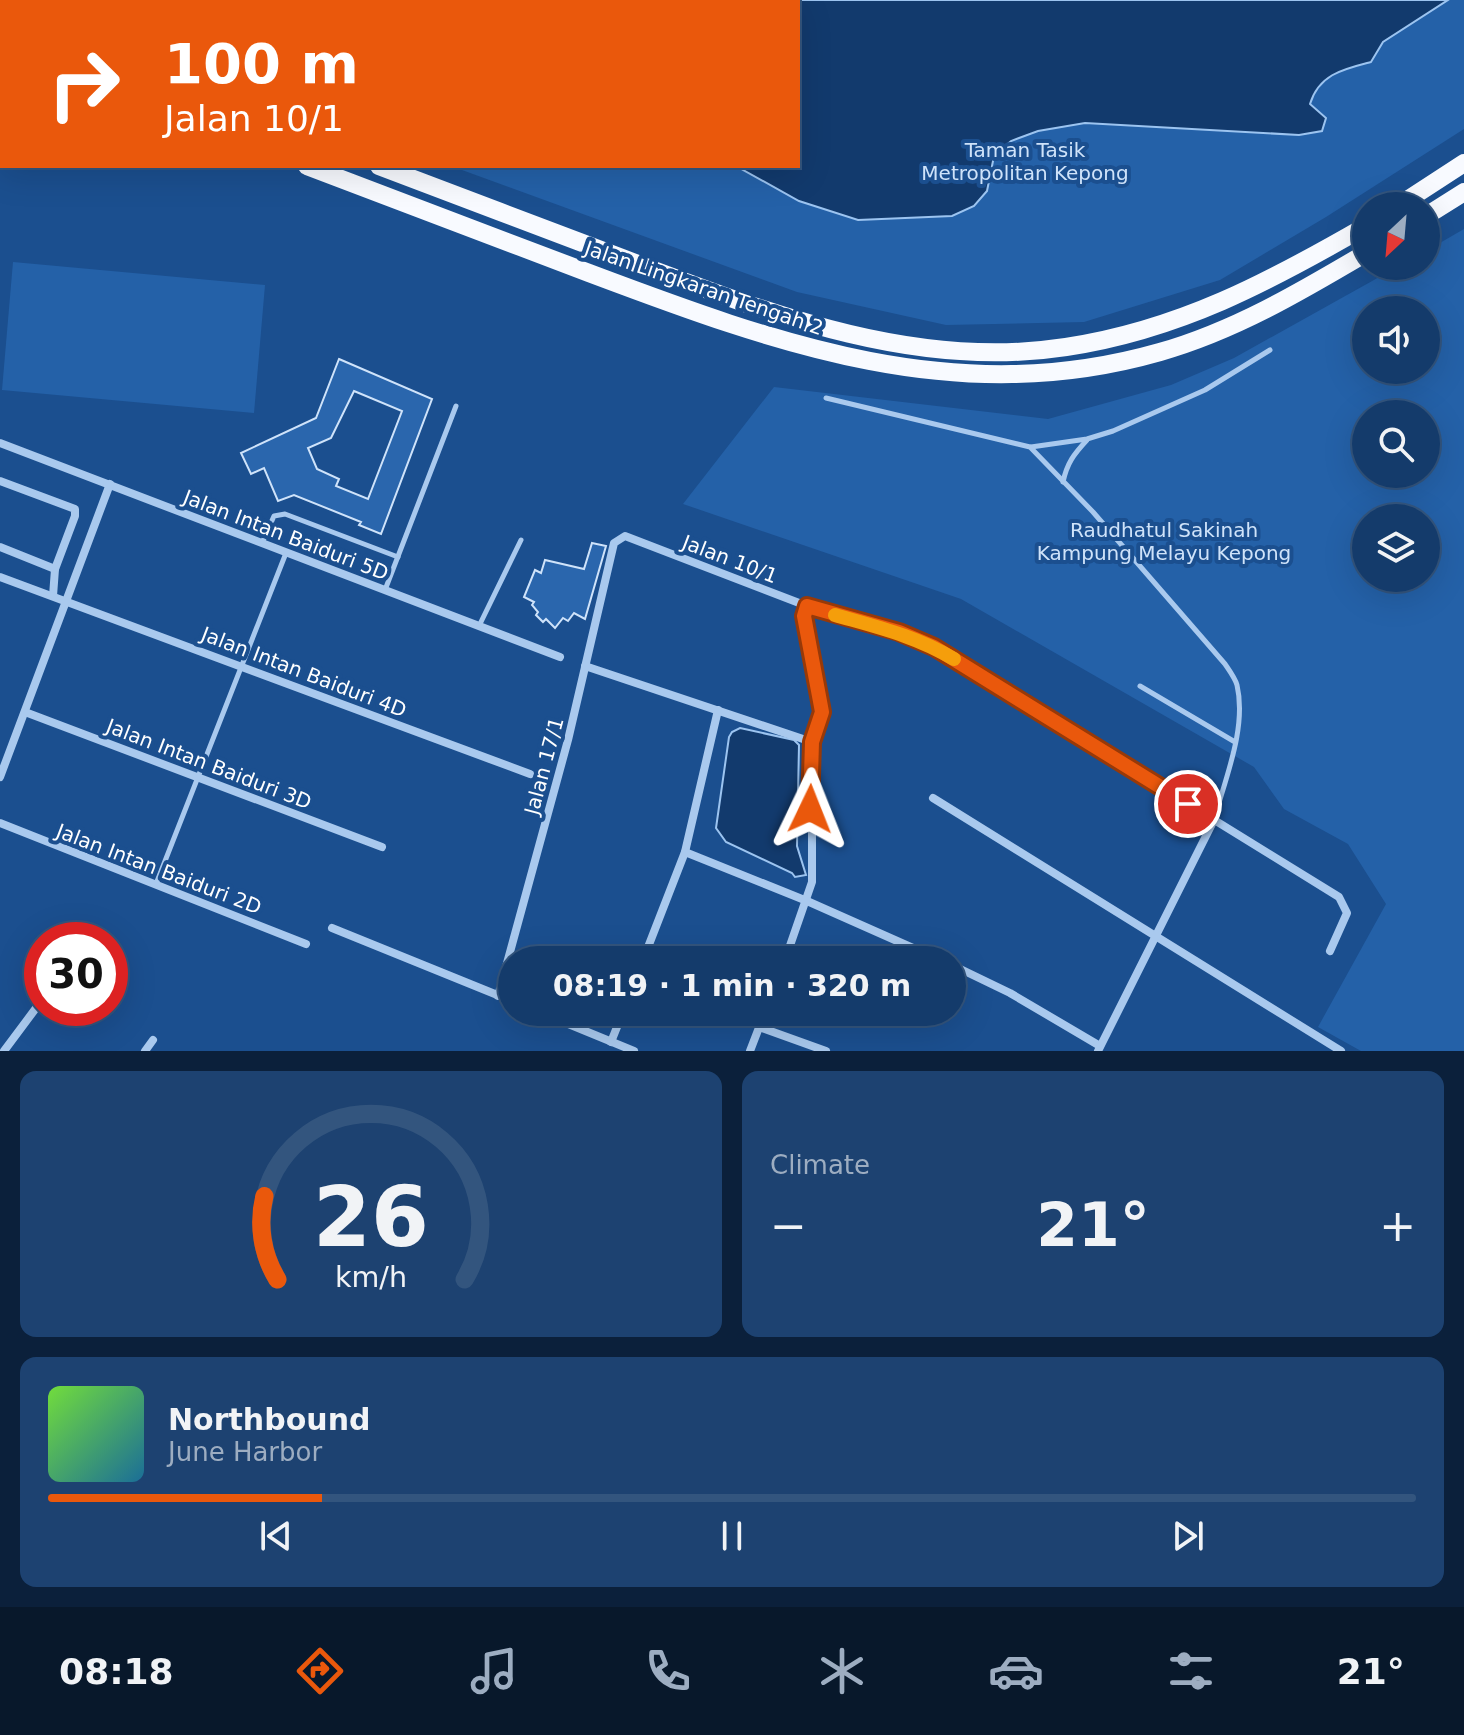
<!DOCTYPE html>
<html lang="en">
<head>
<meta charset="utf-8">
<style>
	:root { --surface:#143b6b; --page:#1d4271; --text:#f1f3f6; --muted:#9dadc1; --line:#33557e; --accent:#ea580c }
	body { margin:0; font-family:"DejaVu Sans",sans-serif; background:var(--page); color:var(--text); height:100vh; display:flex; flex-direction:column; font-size:30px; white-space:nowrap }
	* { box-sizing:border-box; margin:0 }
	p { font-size:26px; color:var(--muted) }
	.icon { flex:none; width:44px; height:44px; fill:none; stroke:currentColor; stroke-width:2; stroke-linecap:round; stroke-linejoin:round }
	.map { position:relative; height:1051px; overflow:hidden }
	.sheet { display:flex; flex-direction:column; gap:20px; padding:20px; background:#0b203b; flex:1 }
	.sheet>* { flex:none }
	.banner { position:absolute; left:0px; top:0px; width:800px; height:168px; box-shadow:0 8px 32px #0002,0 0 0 2px var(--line); background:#ea580c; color:#fff; overflow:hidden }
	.needle { width:52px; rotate:206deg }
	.buttons { position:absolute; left:1352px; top:192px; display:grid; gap:16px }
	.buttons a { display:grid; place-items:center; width:88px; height:88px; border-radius:50%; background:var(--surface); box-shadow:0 8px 32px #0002,0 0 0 2px var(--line); font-size:40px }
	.speed { position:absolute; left:24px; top:922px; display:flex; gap:16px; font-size:40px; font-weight:700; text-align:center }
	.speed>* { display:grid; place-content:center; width:104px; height:104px; border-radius:50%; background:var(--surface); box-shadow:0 8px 32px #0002,0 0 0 2px var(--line); line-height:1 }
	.speed .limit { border:12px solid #d22; background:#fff; color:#111 }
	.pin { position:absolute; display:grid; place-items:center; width:68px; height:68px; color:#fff; margin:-34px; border:4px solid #fff; border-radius:50%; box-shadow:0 2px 8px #0007 }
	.me { position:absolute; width:88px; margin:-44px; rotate:2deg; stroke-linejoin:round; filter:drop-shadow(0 0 6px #0008) }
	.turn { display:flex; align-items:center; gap:28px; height:168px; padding:0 32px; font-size:36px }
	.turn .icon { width:104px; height:104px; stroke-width:2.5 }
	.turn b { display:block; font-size:56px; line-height:68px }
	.big { font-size:60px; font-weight:600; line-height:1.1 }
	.sheet .widget { flex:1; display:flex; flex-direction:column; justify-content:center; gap:12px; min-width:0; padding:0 28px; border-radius:16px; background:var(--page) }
	.sheet .dial { align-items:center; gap:0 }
	.dial svg { height:208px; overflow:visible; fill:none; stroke:var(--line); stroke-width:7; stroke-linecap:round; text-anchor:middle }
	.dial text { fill:var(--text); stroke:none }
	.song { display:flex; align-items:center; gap:24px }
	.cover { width:96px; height:96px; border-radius:12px; background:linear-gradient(135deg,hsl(100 70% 55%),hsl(200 70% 35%)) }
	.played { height:8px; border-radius:4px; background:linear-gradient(90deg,var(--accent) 20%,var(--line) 20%) }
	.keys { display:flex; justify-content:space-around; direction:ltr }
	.heat { display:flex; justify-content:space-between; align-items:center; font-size:44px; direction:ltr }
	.sheet .tiles { flex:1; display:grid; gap:20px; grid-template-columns:1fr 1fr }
	.widget:last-child { grid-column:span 2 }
	.trip { position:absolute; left:498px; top:946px; width:468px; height:80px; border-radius:40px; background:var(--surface); box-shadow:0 8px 32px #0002,0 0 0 2px var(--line); font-weight:600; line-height:80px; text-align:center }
	.tab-bar { display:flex; height:128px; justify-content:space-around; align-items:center; background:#08182b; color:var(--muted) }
	.tab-bar .icon { width:56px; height:56px }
	.tab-bar .active { color:var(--accent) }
	.tab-bar b { font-size:36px; color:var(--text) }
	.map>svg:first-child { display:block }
	.green { fill:#2461a8; fill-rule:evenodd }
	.water { fill:#123a6d; stroke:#9cc4f0; stroke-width:2 }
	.building { fill:#2a66ad; stroke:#cfe3fa; stroke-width:2; fill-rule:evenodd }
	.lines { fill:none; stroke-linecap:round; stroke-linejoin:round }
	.service { stroke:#a9c9ee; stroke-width:5 }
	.minor { stroke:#a9c9ee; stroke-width:8 }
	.trunk { stroke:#f8faff; stroke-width:18 }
	.route-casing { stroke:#983908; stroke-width:20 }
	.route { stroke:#ea580c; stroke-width:14 }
	.slow { stroke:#f59e0b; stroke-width:14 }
	.labels { text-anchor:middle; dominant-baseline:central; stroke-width:8; stroke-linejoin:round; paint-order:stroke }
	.park-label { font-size:20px; fill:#cfe3fa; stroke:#1b4f8f }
	.street-label { font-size:20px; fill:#fff; stroke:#1b4f8f }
</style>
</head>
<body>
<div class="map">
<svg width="1464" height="1051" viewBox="0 0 1464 1051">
	<rect width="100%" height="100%" fill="#1b4f8f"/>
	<g class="green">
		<polygon points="55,0 1464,0 1464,129 1326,217 1220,280 1084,322 946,325 797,292 451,166 798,166 798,2"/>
		<path d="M 1464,229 L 1464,1051 L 1361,1051 L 1318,1027 L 1386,904 L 1348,844 L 1284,809 L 1254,767 L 961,599 L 683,504 L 774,387 L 1048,419 L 1171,385 L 1234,358 L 1399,266 L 1426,266 L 1426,251 ZM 1366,310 L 1426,310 L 1426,370 L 1366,370 ZM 1366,414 L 1426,414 L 1426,474 L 1366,474 ZM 1366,518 L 1426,518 L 1426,578 L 1366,578 Z"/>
		<polygon points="13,262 265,285 254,413 2,390"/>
	</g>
	<g class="water">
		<path d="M 553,0 L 1448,0 L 1383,42 L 1371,62 C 1344,69 1319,74 1310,104 L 1326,118 L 1322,131 L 1299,135 L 1085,123 L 1038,131 L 1011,141 L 994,156 L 987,191 L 974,206 L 952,216 L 858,220 L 799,201 L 736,166 L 798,166 L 798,2 Z"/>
		<polygon points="740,728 794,740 799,745 797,846 806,875 795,877 792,873 726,842 716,828 729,737 732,732"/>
	</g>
	<g class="building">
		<path d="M 339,359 L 432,399 L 381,534 L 359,525 L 361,522 L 294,495 L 278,501 L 264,468 L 251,474 L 241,453 L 316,418 ZM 354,391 L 402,411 L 368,499 L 336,486 L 339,479 L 317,469 L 308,448 L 331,438 Z"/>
		<polygon points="592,543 606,546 585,619 574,613 568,621 563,618 555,628 546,619 543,622 536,615 538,612 532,605 534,602 524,597 535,570 541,573 545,560 584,569"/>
	</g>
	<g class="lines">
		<g class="service">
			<path d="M 826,398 L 1030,447 L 1093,512 L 1225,664 C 1229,670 1235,678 1237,685 C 1247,728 1225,779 1214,820"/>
			<polyline points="1031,447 1087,439 1113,431 1205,390 1270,350"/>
			<path d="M 1063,482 C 1067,463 1074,454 1087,440"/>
			<polyline points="262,543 274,516 285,514 398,557"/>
			<polyline points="385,590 456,406"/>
			<polyline points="479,626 521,540"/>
			<polyline points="1140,686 1235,742"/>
			<polyline points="156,884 286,553"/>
		</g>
		<g class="minor">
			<polyline points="0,443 560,657"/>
			<polyline points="0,481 75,509 75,516 55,569 53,596"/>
			<polyline points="0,547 55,569"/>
			<polyline points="0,577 530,774"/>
			<polyline points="585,666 812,742"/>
			<polyline points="25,712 382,847"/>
			<polyline points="0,777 110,484"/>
			<polyline points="933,798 1341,1051"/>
			<polyline points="0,823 306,944"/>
			<polyline points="685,852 807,901 940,960"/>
			<polyline points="332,928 512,1001"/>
			<polyline points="643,960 685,852 718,710"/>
			<polyline points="785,960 812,882 812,742 822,712 804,616 807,606"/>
			<polyline points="952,965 1010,993 1100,1046"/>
			<polyline points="498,996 568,740 614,543 625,536 807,606 899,632 934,647 1339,897 1347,913 1330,951"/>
			<polyline points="539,1012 634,1051"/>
			<polyline points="759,1027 826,1051"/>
			<polyline points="611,1042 623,1012"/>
			<polyline points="4,1051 42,1000"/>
			<polyline points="145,1051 153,1040"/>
			<polyline points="750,1051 765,1012"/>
			<polyline points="1098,1051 1214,820"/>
		</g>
		<g class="trunk">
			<polyline points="10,0 15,2"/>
			<polyline points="0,21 2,22"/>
			<polyline points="0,49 2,50"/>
			<path d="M 307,166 C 401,202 495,238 589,273 C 778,344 957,410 1160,352 C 1234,331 1300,292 1366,253"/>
			<path d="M 379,166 C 460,197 541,227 622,258 C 763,311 912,371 1066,347 C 1179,330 1269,282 1366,226"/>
			<polyline points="1398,206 1464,163"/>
			<polyline points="1426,216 1464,192"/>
		</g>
	</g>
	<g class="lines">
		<defs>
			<polyline id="route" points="810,809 812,742 822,712 804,616 807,606 899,632 934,647 1188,804"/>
		</defs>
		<use href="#route" class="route-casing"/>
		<use href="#route" class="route"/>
		<path class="slow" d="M 835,615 C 877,627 916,636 954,659"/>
	</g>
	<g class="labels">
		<g class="park-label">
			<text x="1025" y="150">Taman Tasik<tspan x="1025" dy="23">Metropolitan Kepong</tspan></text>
			<text x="1164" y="530">Raudhatul Sakinah<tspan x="1164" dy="23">Kampung Melayu Kepong</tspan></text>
		</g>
		<g class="street-label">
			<text transform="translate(704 288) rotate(19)">Jalan Lingkaran Tengah 2</text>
			<text transform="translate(286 535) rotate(21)">Jalan Intan Baiduri 5D</text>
			<text transform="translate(730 559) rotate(21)">Jalan 10/1</text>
			<text transform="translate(304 672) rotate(21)">Jalan Intan Baiduri 4D</text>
			<text transform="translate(209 764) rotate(21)">Jalan Intan Baiduri 3D</text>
			<text transform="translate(544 766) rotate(-75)">Jalan 17/1</text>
			<text transform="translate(159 869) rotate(21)">Jalan Intan Baiduri 2D</text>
		</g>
	</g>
</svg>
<div class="buttons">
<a><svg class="needle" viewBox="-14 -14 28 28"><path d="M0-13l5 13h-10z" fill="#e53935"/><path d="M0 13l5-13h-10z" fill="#9dadc1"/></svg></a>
<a><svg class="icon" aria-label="sound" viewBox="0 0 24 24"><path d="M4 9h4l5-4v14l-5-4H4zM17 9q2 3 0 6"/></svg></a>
<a><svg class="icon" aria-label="search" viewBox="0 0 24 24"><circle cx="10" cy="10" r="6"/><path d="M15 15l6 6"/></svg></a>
<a><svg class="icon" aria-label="layers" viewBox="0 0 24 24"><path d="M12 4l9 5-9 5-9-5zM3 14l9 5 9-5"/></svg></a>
</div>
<div class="speed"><div class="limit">30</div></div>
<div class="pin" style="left:1188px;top:804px;background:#d93025"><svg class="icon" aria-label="arrive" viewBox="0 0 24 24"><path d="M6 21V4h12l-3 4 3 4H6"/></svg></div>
<svg class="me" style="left:810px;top:809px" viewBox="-20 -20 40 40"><path d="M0-17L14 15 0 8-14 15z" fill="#ea580c" stroke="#fff" stroke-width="4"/></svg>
<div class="trip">08:19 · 1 min · 320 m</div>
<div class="banner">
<div class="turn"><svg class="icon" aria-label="right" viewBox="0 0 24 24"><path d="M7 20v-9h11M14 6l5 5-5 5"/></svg><div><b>100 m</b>Jalan 10/1</div></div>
</div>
</div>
<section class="sheet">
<div class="tiles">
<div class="widget dial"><svg viewBox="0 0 100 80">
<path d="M14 69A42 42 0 1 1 86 69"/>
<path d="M14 69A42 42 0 0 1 9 37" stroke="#ea580c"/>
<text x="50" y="56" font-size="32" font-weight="700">26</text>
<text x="50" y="72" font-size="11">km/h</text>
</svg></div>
<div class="widget"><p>Climate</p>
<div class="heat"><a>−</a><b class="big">21°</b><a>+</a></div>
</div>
<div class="widget">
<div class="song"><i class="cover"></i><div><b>Northbound</b><p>June Harbor</p></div></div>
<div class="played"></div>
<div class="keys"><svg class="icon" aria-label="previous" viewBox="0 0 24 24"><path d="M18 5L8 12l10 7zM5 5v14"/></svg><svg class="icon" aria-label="pause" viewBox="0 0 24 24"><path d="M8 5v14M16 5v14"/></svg><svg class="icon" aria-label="next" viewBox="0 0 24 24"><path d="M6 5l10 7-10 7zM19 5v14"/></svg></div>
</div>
</div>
</section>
<nav class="tab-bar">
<b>08:18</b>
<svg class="icon active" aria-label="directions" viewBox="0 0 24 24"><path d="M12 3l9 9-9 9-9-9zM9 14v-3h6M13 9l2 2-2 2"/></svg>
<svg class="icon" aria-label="music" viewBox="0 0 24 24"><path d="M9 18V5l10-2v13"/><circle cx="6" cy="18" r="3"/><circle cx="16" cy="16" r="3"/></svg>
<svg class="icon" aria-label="phone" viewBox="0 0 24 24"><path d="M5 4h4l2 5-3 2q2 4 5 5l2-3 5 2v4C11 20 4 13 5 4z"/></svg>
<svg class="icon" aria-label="climate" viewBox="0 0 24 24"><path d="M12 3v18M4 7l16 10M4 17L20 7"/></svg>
<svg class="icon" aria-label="car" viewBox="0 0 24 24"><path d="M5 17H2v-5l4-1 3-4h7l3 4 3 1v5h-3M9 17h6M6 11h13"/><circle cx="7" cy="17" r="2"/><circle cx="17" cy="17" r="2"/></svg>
<svg class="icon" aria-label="filters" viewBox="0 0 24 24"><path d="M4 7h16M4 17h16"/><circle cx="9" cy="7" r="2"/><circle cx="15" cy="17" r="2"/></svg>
<b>21°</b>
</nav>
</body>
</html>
